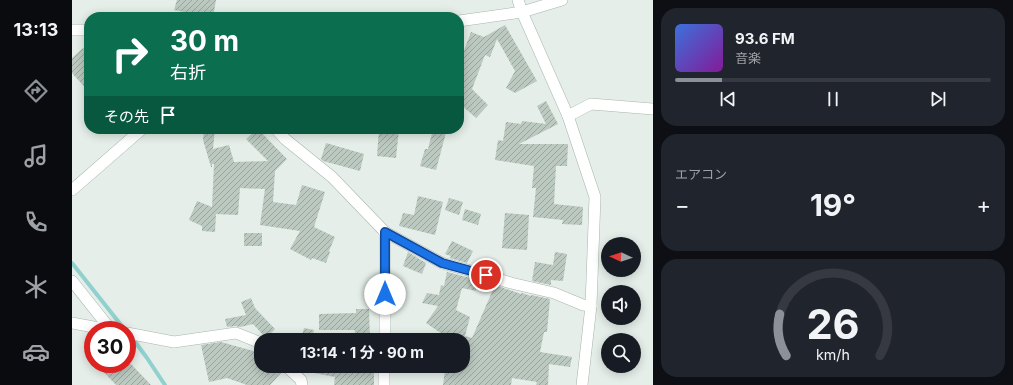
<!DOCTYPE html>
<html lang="ja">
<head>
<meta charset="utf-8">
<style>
	:root { --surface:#171b24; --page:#20242c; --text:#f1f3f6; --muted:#9ea1a6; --line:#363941; --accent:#8c9099 }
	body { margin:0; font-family:Inter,"Noto Sans JP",sans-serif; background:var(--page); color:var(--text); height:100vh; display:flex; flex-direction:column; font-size:15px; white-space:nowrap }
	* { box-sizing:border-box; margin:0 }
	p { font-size:13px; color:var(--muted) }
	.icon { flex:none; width:22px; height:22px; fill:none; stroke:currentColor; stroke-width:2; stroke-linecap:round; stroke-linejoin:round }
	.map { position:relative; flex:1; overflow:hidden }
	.drawer { display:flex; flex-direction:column; gap:8px; padding:8px; background:#0d0f14; width:360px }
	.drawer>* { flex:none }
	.banner { position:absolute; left:12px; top:12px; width:380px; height:122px; border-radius:16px; box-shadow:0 2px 10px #0003; background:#0b6e4f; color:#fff; overflow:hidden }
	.needle { width:26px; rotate:273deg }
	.controls { position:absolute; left:529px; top:237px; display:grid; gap:8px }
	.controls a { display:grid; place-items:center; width:40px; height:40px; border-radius:50%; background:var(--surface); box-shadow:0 2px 10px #0003; font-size:20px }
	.speed { position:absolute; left:12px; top:321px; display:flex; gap:8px; font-size:20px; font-weight:700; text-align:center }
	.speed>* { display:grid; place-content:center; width:52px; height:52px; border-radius:50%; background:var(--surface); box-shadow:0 2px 10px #0003; line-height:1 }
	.speed .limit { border:6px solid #d22; background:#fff; color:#111 }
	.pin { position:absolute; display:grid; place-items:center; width:34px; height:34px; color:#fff; margin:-17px; border:2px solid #fff; border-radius:50%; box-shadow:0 1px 4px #0007 }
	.me { position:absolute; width:44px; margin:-22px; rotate:0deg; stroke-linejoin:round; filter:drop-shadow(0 0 3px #0008) }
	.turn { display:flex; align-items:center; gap:14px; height:84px; padding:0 20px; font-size:18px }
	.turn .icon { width:52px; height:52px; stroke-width:2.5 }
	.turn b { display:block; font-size:28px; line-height:34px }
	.then { display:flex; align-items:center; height:38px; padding:0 20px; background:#0003; gap:8px; font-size:15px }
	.big { font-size:30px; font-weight:700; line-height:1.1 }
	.drawer .card { flex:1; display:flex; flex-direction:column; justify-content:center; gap:6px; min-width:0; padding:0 14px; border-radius:16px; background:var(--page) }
	.drawer .dial { align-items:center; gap:0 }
	.dial svg { height:104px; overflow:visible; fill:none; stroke:var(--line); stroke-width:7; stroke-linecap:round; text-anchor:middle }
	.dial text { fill:var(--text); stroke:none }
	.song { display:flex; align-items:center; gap:12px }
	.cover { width:48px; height:48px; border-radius:6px; background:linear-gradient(135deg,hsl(220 70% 55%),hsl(290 70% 35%)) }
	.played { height:4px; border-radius:2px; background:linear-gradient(90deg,var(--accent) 15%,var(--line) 15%) }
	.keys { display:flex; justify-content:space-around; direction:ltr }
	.heat { display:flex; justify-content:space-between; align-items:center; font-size:22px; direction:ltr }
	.trip { position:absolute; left:182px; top:333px; width:216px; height:40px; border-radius:16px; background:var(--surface); box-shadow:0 2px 10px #0003; font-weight:700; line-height:40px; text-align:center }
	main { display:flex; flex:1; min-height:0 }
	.menu { display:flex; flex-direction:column; width:72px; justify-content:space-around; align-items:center; background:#090b0e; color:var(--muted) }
	.menu .icon { width:28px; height:28px }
	.menu .active { color:var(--accent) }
	.menu b { font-size:18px; color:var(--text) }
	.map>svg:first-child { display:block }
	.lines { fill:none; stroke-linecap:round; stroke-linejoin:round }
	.stream { stroke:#90d1ce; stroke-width:4 }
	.building { fill:url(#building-hatch) }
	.minor-casing { stroke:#a8b6ae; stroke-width:12 }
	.minor { stroke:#fff; stroke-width:11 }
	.route-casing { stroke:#114b97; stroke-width:10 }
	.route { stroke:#1a73e8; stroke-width:7 }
</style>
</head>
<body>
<main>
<nav class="menu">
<b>13:13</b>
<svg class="icon active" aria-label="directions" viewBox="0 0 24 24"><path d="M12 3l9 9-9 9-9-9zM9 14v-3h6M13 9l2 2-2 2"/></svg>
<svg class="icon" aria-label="music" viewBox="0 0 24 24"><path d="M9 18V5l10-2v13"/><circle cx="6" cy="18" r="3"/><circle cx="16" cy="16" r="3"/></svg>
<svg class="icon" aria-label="phone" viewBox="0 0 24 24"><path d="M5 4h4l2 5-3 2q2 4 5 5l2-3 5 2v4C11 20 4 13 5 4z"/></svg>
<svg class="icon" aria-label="climate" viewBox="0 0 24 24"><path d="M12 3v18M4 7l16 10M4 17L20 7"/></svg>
<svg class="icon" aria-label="car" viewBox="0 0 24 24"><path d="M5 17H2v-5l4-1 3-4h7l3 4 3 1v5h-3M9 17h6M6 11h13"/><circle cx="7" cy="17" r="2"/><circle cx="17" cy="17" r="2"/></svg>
</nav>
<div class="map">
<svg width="581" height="385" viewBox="0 0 581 385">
	<defs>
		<pattern id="building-hatch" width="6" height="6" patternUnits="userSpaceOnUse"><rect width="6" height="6" fill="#bbc9c1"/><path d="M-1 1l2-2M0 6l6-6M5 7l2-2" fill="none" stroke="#98a59d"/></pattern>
	</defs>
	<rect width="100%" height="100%" fill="#e5eee8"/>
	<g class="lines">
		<g class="stream">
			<polyline points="0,263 53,330"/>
			<polyline points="58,335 75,358 93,385"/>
		</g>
	</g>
	<g class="building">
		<polygon points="105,0 144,0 141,17 136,17 102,10"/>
		<polygon points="433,25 465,81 443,93 434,88 443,71 425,39 418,57 413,55 400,89 416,105 404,118 387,103 387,64 399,32 412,37"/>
		<polygon points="11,48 17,54 17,92 0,73 0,58"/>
		<polygon points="474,101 486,124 447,144 496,144 495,166 484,166 482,204 511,207 510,225 490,224 491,220 461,217 464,188 460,188 462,166 423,160 426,140 431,141 434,122 449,124 450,121 474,124 465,106"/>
		<polygon points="132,129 143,129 141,149 157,145 162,162 196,161 174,139 185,129 186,129 215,159 203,171 201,202 224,205 230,185 253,192 242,227 263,237 257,251 258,252 254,263 240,258 239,260 218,249 228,231 188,225 193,189 168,188 166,215 144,214 143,232 130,231 130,226 117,220 125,201 140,207 142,164 140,164 140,167 139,167 131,140"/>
		<polygon points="307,129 327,129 324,158 305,156"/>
		<polygon points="361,129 375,129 364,170 348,166 353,149 356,149"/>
		<polygon points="254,143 292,154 288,171 251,161 249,159"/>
		<polygon points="346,196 371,202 363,235 327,226 331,213 342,215"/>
		<polygon points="377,198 391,202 387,215 373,210"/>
		<polygon points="393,209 409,214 406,225 390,220"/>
		<polygon points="433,213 457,215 455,250 430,248"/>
		<rect x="172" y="233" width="18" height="13"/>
		<polygon points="380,241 401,251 395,263 378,258 379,256 373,254"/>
		<polygon points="336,252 354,263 350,274 331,266"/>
		<polygon points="483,252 495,254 491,281 479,280 479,285 460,281 463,262 481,265"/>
		<polygon points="375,272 406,280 404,291 390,288 384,310 398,317 393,336 400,338 423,285 449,294 450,293 459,296 459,295 478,299 475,332 472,332 468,352 500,357 498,367 477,364 476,385 464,385 465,382 440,378 439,385 371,385 373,369 388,371 389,366 391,366 391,340 379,340 354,323 366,306 350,303 355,293 367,295 369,285 372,286"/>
		<polygon points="179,298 183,308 203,329 194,338 181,324 168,327 163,326 155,327 153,319 174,315 169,302"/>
		<polygon points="284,309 297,309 298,340 282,340 283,330 247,330 247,314 284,313"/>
		<polygon points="232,328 242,330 239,340 229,340"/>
		<polygon points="149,342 189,353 184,366 207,366 207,368 210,372 198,385 175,385 155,378 137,382 129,345"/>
		<polygon points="24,364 59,364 79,385 44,385"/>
		<polygon points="232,366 274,366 302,367 302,385 262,385 263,377 232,371"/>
	</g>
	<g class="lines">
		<defs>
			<g id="minor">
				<polyline points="446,0 450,12 496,116 523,197 519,306 510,385"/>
				<polyline points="387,21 450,12 490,0"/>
				<polyline points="0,30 17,30"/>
				<polyline points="496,116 519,104 581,109"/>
				<polyline points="204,129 213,139 260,177 313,232 370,263 414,275 439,283 482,293 511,305 519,306"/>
				<polyline points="0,190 70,129"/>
				<polyline points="0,281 39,330"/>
				<polyline points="0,323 37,330"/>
				<polyline points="55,333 102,342 164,333 189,343"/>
				<polyline points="313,340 313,232"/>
				<polyline points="214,366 229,380 230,385"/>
				<polyline points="312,385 312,366"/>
			</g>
		</defs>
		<use href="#minor" class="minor-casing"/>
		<use href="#minor" class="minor"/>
	</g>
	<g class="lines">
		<defs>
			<polyline id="route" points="313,294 313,232 370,263 414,275"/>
		</defs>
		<use href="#route" class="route-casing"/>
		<use href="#route" class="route"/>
	</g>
</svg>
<div class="controls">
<a><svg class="needle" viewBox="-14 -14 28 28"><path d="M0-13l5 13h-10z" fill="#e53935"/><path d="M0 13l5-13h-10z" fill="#9ea1a6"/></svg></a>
<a><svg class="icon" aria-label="sound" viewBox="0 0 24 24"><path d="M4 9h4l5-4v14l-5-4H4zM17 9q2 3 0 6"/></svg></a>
<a><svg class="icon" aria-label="search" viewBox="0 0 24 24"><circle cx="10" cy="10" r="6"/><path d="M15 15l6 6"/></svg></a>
</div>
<div class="speed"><div class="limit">30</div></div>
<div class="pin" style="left:414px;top:275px;background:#d93025"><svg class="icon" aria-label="arrive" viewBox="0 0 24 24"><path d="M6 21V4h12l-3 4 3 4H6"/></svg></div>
<svg class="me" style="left:313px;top:294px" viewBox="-20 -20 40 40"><circle r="19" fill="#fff"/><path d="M0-13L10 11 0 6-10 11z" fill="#1a73e8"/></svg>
<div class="trip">13:14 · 1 分 · 90 m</div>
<div class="banner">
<div class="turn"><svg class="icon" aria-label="right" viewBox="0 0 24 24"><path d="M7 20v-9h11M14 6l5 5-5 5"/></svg><div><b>30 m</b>右折</div></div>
<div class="then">その先<svg class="icon" aria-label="arrive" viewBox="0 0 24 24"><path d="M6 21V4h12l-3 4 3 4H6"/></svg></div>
</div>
</div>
<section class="drawer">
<div class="card">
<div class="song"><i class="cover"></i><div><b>93.6 FM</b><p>音楽</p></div></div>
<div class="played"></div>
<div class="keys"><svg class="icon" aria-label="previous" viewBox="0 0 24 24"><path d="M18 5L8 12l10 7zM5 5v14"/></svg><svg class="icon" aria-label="pause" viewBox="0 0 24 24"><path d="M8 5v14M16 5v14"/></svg><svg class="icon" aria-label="next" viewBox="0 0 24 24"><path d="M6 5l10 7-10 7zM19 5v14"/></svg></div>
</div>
<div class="card"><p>エアコン</p>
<div class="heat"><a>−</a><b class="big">19°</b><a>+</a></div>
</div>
<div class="card dial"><svg viewBox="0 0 100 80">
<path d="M14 69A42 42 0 1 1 86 69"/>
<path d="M14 69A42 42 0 0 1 9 37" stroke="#8c9099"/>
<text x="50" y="56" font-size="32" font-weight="700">26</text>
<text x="50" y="72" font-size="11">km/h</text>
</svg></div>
</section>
</main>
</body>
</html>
